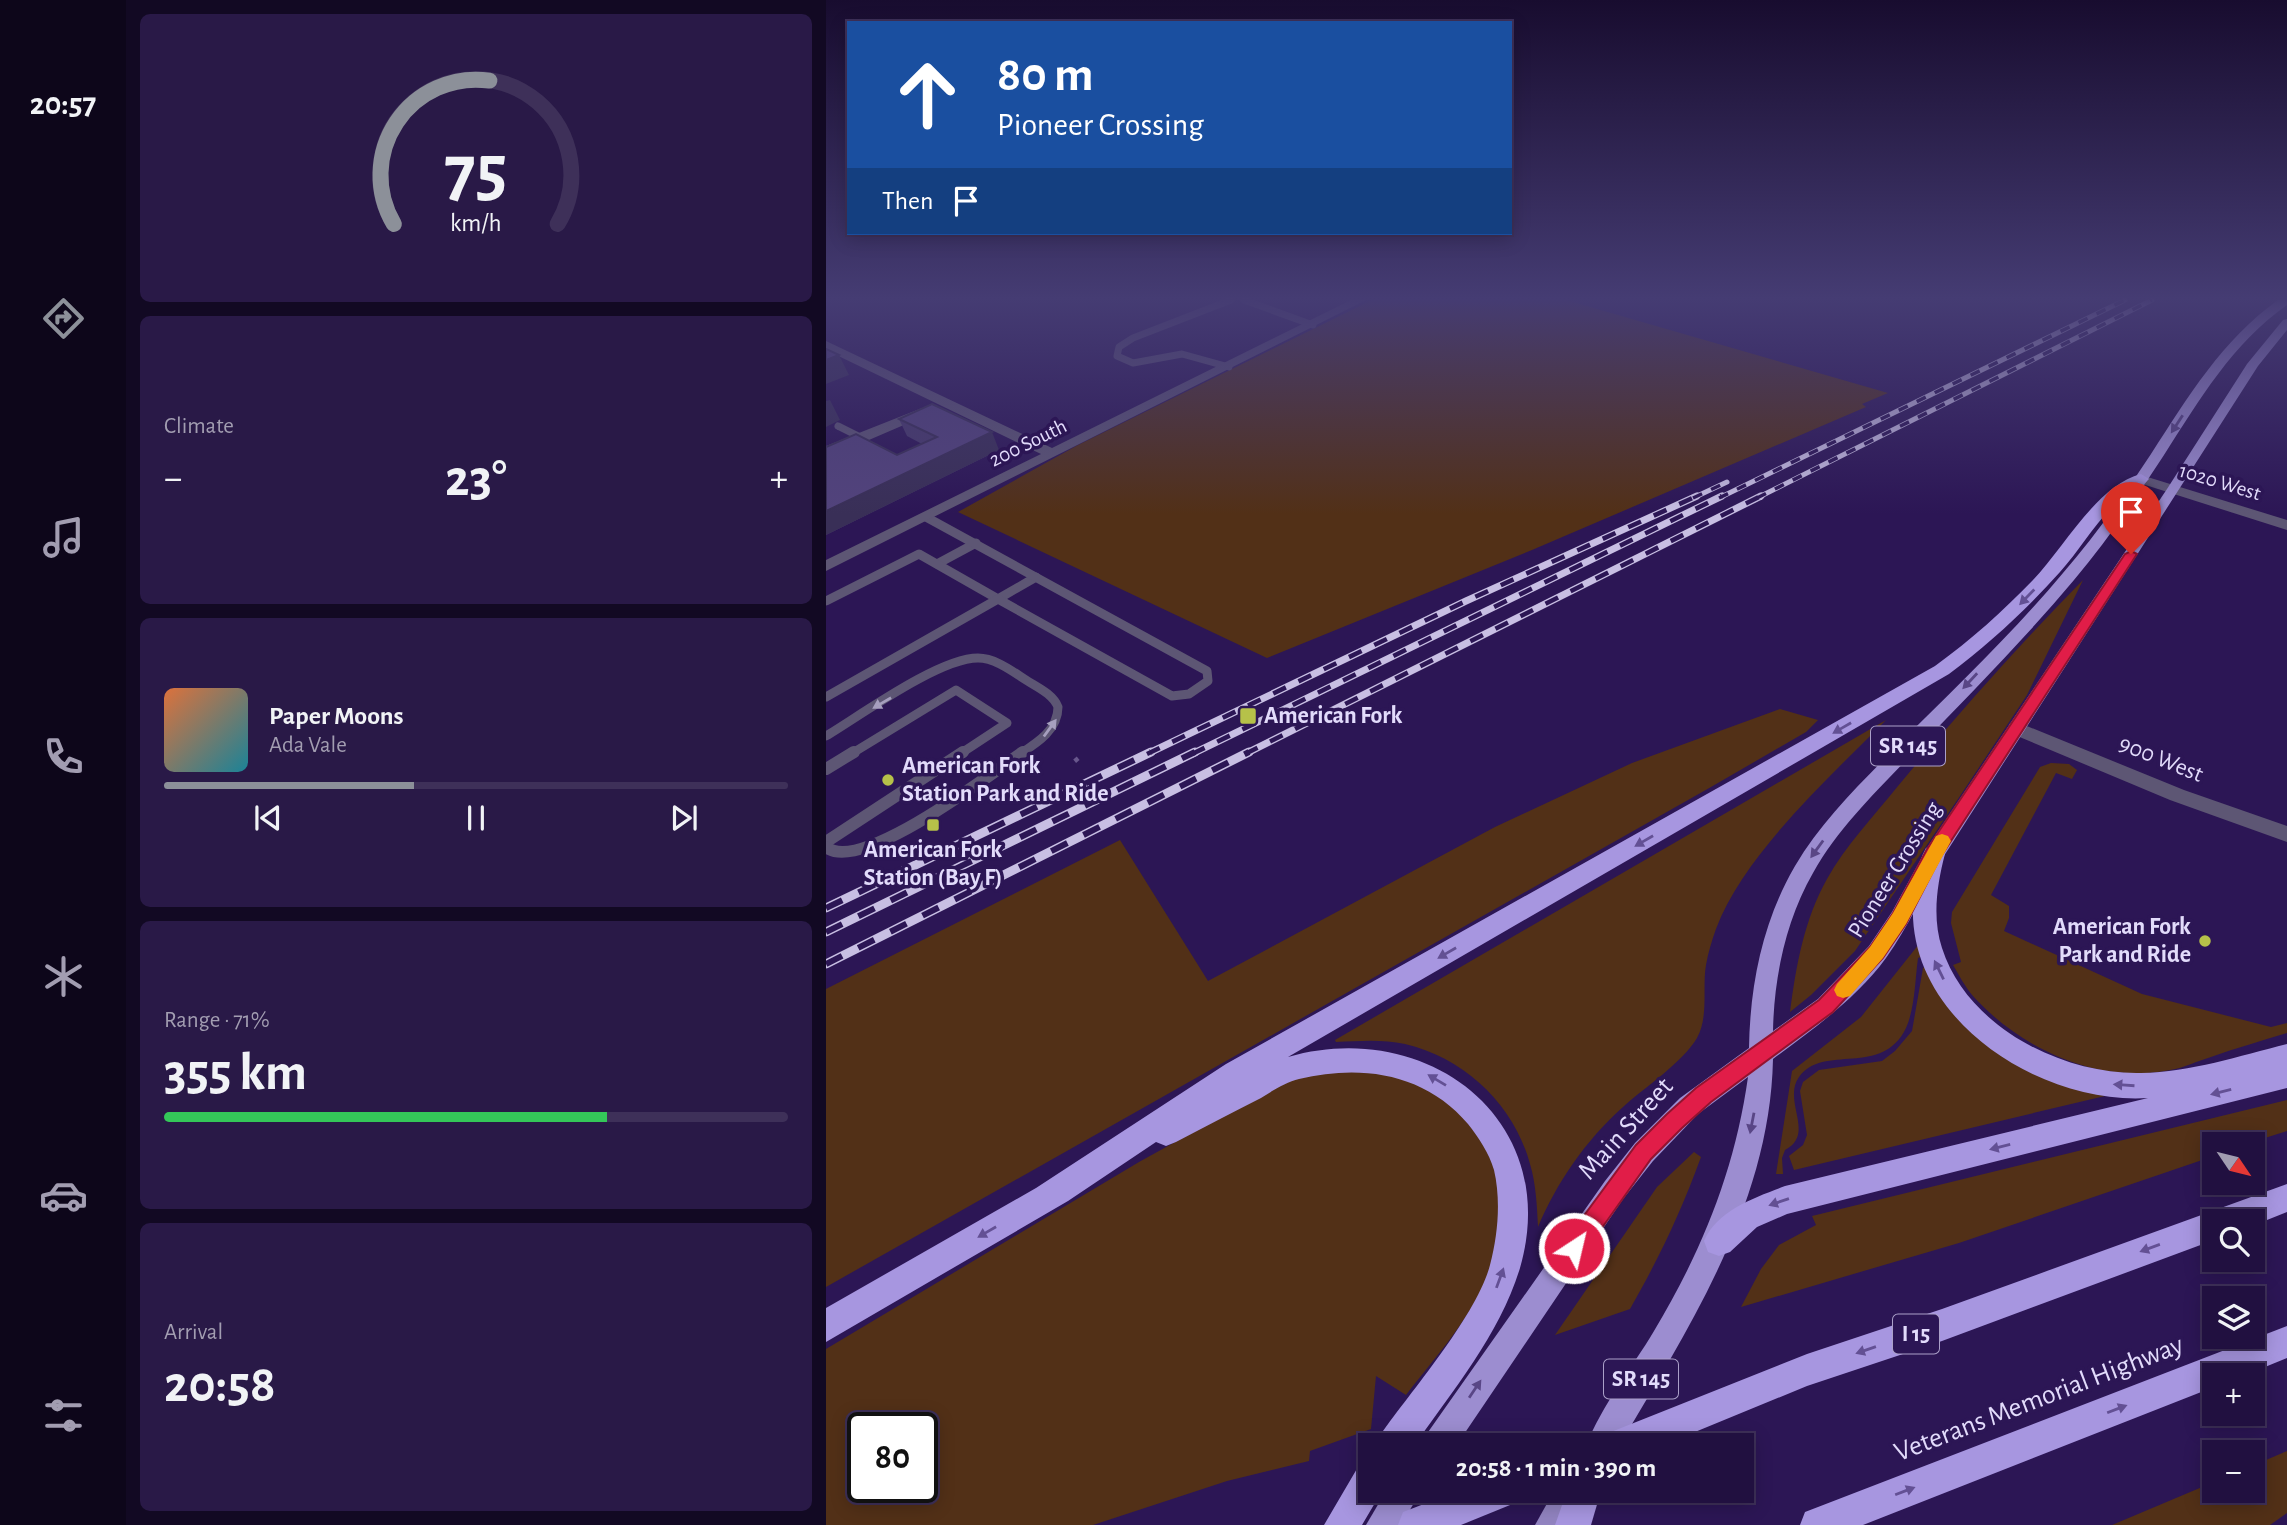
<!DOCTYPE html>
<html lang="en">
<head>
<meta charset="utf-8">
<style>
	:root { --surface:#211040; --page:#291947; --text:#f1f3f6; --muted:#a29db1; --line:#3e3059; --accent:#8c9099 }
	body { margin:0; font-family:"Alegreya Sans",sans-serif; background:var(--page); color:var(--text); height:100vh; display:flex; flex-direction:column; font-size:26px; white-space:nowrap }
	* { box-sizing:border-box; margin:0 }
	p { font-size:23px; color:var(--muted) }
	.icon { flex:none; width:38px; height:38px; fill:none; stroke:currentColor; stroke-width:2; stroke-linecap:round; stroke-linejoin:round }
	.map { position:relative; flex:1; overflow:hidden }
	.panel { display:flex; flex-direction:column; gap:14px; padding:14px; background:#120923; width:700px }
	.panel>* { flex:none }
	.top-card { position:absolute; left:21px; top:21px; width:665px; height:214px; border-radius:0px; box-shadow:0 4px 18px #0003,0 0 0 2px var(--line); background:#1a4fa0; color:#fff; overflow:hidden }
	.needle { width:46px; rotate:125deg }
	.controls { position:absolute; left:1376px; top:1132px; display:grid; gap:14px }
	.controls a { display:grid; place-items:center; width:63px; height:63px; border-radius:0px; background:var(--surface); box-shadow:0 4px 18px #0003,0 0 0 2px var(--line); font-size:35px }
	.speed { position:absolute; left:21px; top:1412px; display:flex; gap:14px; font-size:35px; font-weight:700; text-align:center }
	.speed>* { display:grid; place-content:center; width:91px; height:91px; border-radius:50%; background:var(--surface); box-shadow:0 4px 18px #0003,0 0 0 2px var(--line); line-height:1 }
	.speed .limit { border:4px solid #111; border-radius:10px; background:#fff; color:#111 }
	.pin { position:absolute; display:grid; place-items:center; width:60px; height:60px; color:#fff; margin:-72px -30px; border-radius:50% 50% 50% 0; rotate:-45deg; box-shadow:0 0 7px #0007 }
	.pin .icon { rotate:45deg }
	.me { position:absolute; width:77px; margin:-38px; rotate:35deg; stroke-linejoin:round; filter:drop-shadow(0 0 5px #0008) }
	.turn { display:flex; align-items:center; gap:24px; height:147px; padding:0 35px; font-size:32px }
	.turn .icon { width:91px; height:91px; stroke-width:2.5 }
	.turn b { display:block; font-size:49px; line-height:60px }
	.then { display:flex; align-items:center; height:66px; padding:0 35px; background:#0003; gap:14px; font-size:26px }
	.big { font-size:52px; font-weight:600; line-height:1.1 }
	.panel .tile { flex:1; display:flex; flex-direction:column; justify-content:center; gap:10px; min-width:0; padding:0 24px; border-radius:10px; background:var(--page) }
	.panel .dial { align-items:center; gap:0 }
	.dial svg { height:182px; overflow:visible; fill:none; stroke:var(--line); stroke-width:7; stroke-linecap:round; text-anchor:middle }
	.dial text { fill:var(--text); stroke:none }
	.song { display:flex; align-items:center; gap:21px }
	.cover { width:84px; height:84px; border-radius:10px; background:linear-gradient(135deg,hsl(20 70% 55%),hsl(190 70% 35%)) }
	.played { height:7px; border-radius:4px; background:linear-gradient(90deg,var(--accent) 40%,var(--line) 40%) }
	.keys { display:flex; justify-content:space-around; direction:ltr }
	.heat { display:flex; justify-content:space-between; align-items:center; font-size:38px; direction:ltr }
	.charge { height:10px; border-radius:5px; background:linear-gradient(90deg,#34c759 71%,var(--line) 0) }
	.trip { position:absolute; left:532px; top:1433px; width:396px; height:70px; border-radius:0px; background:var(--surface); box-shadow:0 4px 18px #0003,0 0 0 2px var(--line); font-weight:600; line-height:70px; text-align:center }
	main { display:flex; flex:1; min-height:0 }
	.tab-bar { display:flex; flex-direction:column; width:126px; justify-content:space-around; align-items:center; background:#0d061a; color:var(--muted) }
	.tab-bar .icon { width:49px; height:49px }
	.tab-bar .active { color:var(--accent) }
	.tab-bar b { font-size:32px; color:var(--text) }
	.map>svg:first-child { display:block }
	.green { fill:#523017; fill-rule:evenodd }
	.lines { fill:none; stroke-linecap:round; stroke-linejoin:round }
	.path { stroke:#68578c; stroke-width:4.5; stroke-dasharray:4.5 6; stroke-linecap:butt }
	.service-far2 { stroke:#5d5674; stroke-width:7 }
	.service-far1 { stroke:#5d5674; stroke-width:9 }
	.service { stroke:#5d5674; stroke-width:12 }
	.minor { fill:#5d5674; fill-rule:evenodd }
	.tertiary { fill:#5d5674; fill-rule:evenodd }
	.primary { fill:#9284c1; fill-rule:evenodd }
	.trunk { fill:#9c8dd0; fill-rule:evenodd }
	.motorway { fill:#a796e0; fill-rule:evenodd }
	.rail-far2-casing { stroke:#c8bfe3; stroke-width:5 }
	.rail-far1-casing { stroke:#c8bfe3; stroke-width:7 }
	.rail-casing { stroke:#c8bfe3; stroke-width:9 }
	.rail-far2 { stroke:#2c1655; stroke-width:3.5; stroke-dasharray:10; stroke-linecap:butt }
	.rail-far1 { stroke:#2c1655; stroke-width:4.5; stroke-dasharray:14; stroke-linecap:butt }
	.rail { stroke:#2c1655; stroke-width:6; stroke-dasharray:18; stroke-linecap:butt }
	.wall { fill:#473a6b }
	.shaded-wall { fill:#392f57 }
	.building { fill:#52437c; stroke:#392f57; stroke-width:2 }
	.oneway { fill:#594686 }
	.oneway2 { fill:#635094 }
	.oneway3 { fill:#a69fbe }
	.route { fill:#e11d48; stroke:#92132f; stroke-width:2 }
	.slow { fill:#f59e0b }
	.poi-dot { fill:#b6c149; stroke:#2c1655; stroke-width:2.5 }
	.labels { text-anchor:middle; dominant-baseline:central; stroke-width:7; stroke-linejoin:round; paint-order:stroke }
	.far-street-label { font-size:21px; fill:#e2dbfb; stroke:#2c1655 }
	.shield { fill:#2c1655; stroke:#aba0c9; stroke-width:2 }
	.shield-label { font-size:23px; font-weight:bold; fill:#e2dbfb }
	.poi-label { font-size:24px; font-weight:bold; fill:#e2dbfb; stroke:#2c1655; text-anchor:start }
	.street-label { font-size:24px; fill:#e2dbfb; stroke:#2c1655 }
	.near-street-label { font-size:28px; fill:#e2dbfb; stroke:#2c1655 }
</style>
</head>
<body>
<main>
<nav class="tab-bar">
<b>20:57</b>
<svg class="icon active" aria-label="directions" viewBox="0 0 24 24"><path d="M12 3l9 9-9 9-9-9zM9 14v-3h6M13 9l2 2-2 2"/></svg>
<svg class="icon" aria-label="music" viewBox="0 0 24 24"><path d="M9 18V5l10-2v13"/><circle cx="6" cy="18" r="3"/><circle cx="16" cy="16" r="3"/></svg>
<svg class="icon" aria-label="phone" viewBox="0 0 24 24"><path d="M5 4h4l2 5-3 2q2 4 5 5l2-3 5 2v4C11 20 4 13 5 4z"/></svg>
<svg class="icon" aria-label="climate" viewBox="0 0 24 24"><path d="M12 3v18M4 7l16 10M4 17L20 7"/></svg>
<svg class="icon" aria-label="car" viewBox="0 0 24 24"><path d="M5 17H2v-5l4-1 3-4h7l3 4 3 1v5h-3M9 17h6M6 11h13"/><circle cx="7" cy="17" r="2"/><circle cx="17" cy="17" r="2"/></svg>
<svg class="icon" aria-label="filters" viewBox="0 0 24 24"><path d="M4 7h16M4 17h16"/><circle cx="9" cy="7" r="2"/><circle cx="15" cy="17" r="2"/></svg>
</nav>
<section class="panel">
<div class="tile dial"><svg viewBox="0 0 100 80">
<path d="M14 69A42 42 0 1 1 86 69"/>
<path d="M14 69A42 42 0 0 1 56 6" stroke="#8c9099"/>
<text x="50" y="56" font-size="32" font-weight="700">75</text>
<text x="50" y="72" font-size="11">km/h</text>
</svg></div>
<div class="tile"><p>Climate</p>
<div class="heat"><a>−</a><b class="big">23°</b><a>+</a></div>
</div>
<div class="tile">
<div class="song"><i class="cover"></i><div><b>Paper Moons</b><p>Ada Vale</p></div></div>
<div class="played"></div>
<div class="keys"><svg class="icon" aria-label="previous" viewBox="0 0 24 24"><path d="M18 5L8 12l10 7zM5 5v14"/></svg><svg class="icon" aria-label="pause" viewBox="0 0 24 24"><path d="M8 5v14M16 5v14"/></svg><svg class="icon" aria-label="next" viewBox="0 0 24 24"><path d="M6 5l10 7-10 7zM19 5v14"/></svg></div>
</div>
<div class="tile"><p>Range · 71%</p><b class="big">355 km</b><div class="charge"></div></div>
<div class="tile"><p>Arrival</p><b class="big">20:58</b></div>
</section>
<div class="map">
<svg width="1461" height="1525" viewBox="0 0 1461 1525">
	<rect width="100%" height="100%" fill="#2c1655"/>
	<g class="green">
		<polygon points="546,300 740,300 1062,393 1036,404 1040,407 706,550 441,658 132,512 252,445"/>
		<path d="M 1257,580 L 1201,695 L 1136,793 L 1029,951 L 985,995 L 964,1012 C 970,966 978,920 1001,879 C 1019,846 1048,816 1072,786 C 1131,715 1192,646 1257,580 Z"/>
		<polygon points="954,709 992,720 980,732 885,787 0,1287 0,989 294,840 382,981 669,827 806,763"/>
		<path d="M 1060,720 C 1004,777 918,854 890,929 C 886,940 882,953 880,965 C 876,988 883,1016 871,1038 C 856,1063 819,1087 797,1107 C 760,1140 731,1182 712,1227 C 711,1206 710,1184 704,1164 C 688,1105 639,1058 579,1044 C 556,1039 533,1041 510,1042 L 509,1040 Z"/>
		<path d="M 1225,763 L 1243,764 L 1251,770 L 1246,779 L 1230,773 L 1165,895 L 1183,906 L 1183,918 L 1178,931 L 1316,994 L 1445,1027 L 1461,1023 L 1461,1033 C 1435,1041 1410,1048 1385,1057 C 1371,1061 1358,1068 1344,1070 C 1272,1085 1195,1049 1147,996 C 1139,987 1133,975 1127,965 L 1135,962 L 1125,923 L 1126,912 L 1214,767 Z"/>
		<path d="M 1093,944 L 1097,956 L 1092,958 C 1089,980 1089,1008 1080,1028 C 1056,1078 997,1043 973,1077 C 956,1101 990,1134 959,1150 L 956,1158 L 957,1174 L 950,1174 L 966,1071 L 1035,1017 Z"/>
		<polygon points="1101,965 1235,1081 1279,1096 968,1170 963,1156 977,1145 981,1135 974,1091 977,1082 993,1070 1056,1061 1069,1051 1086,1031 1097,968"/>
		<path d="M 511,1064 L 620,1089 L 679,1172 C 675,1201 675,1235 666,1264 C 650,1313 611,1355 580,1395 L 550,1376 L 545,1429 L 484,1451 L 483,1461 L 401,1481 L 267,1525 L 0,1525 L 0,1349 L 313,1162 L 465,1078 ZM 37,1428 L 96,1428 L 96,1488 L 37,1488 Z"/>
		<polygon points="1461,1100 1461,1131 1420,1144 1388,1144 1388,1156 1133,1243 915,1307 935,1269 953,1245 990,1225 986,1216"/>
		<path d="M 868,1152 L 875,1157 C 855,1212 833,1258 804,1309 L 729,1335 L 831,1187 Z"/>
		<polygon points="1461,1451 1461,1513 1444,1525 1286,1525 1388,1482 1388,1491 1426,1491 1426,1466"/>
	</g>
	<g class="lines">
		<polyline class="path" points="249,758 253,763"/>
		<g class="service-far2">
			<polyline points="418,300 487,325"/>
			<polyline points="403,367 356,354 307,363 291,356 293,347 307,338 405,300"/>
			<polyline points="12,426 36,438"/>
		</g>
		<g class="service-far1">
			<polyline points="111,564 150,543"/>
			<polyline points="0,601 93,554 172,599 210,577"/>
			<polyline points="0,697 172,599 346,696 363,694 382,681 381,671 100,517"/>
			<path d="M 0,736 C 35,715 113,658 152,658 C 169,658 186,671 200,680 C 211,687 227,694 232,707 C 232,730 211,743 194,754"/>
			<polyline points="25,754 130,690 181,723 134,754"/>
		</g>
		<g class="service">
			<polyline points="0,769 28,752"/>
			<polyline points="0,842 137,752"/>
			<path d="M 0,847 C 34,875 164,774 197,752"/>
		</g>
		<g class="minor">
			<polygon points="96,408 101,409 101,415 29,446 0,454 0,446"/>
			<polygon points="1315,475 1461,520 1461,530 1310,482 1310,476"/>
			<polygon points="1191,722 1358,790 1461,826 1461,842 1344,800 1184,733 1182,728 1184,723"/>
		</g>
		<polygon class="tertiary" points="525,300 540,300 0,571 0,560 215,454 0,350 0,341 226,448"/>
		<polygon class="primary" points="728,1491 763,1491 744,1525 709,1525"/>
		<g class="trunk">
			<path d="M 1452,300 L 1461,300 L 1461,305 C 1406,344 1374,399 1338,455 C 1310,498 1281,541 1248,580 C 1197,641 1140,698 1085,755 C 1050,792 1012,828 987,873 C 960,920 948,977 947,1031 L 992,999 L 1043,946 L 1066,912 L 1101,848 L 1341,489 L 1421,364 L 1457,320 L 1461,319 L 1461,330 L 1432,366 L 1116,859 C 1098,892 1082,927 1060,958 C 1030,999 987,1029 947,1059 C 944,1203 864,1326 793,1446 L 760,1446 C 776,1405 806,1368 828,1331 C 876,1251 909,1170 922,1077 L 872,1114 L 827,1161 L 797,1199 L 630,1446 L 596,1446 L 600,1435 L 779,1181 L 809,1143 L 854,1098 L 923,1048 C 924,984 937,921 969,866 C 996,820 1035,783 1072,745 C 1128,689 1186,634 1237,573 C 1269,536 1298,495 1325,454 C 1362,397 1396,340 1452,300 Z"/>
			<polygon points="560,1491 595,1491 575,1525 540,1525"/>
		</g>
		<g class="motorway">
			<path d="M 1315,474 L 1323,479 C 1313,490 1296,497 1285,508 C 1266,528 1252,552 1234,572 C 1200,610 1163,644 1123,674 L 462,1057 C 600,1017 737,1119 694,1268 C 674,1334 627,1390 588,1446 L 550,1446 L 555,1434 C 586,1390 651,1315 664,1265 C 672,1235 675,1200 668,1170 C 663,1153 653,1138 642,1124 C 599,1073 535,1064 473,1079 C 460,1082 446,1091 435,1098 C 406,1113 378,1127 350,1142 L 340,1146 L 330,1142 L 242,1201 L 0,1342 L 0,1308 L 210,1188 L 400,1064 L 1109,666 C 1145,640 1177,611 1207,580 C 1238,548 1271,485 1315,474 Z"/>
			<path d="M 1108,845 L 1116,848 L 1119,854 C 1111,884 1106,918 1116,948 C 1141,1027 1237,1075 1315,1073 C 1365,1072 1413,1056 1461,1044 L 1461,1088 L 961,1214 L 931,1227 L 904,1252 L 893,1256 L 882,1252 L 878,1241 C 891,1210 930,1197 959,1186 L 1322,1098 C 1216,1105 1082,1021 1087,905 C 1088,886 1091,864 1100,848 Z"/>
			<polygon points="1461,1184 1461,1212 1426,1226 1426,1222 1388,1222 1388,1240 1116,1341 981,1386 835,1446 775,1446 780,1434 981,1354 1116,1309"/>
			<polygon points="1461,1326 1461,1358 1417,1376 1388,1376 1388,1387 1037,1525 974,1525 979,1512 992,1507"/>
			<polygon points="544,1462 544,1491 556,1491 536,1525 498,1525 532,1467"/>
			<polygon points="632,1491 694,1491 689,1503 635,1525 572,1525 577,1512"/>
			<polygon points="741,1491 775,1491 765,1525 729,1525"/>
		</g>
		<defs>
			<g id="rail-far2">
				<polyline points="867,498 901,482"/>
				<polyline points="893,498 1299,300"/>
				<polyline points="931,498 1326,300"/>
			</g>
			<g id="rail-far1">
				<polyline points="321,754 640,601 871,496"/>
				<polyline points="366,754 896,496"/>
				<polyline points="419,754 935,496"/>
			</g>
			<g id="rail">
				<polyline points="0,908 325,752"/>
				<polyline points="0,932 369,752"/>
				<polyline points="0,964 423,752"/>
			</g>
		</defs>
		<use href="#rail-far2" class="rail-far2-casing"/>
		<use href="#rail-far1" class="rail-far1-casing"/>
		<use href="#rail" class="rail-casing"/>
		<use href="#rail-far2" class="rail-far2"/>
		<use href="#rail-far1" class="rail-far1"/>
		<use href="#rail" class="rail"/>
	</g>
	<polygon class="wall" points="73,419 173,450 0,535 0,447 71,455 96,444 81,436"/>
	<g class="shaded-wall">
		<polygon points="13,355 23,375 0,384 0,360"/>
		<polygon points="4,400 14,420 0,427 0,401"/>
		<polygon points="166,432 173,450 0,535 0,511"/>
	</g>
	<g class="building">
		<polygon points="0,349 13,355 0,360"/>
		<polygon points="106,404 166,432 0,511 0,447 30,434 71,455 111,437 73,419"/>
	</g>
	<defs><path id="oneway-solid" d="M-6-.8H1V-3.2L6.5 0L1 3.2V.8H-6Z" transform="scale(1.75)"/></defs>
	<g class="oneway">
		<use href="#oneway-solid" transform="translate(1351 424) rotate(123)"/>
		<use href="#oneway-solid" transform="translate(1144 681) rotate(133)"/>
		<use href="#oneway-solid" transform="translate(991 849) rotate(126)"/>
		<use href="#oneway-solid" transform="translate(926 1123) rotate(101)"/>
		<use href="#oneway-solid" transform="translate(649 1389) rotate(-56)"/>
	</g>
	<g class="oneway2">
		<use href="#oneway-solid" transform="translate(1201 597) rotate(134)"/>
		<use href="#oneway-solid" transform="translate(1016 728) rotate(150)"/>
		<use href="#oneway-solid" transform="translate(818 841) rotate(150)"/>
		<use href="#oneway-solid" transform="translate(621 953) rotate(150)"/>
		<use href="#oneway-solid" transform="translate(1113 970) rotate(-116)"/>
		<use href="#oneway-solid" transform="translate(611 1080) rotate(-149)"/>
		<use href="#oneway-solid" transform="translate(1298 1085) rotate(-176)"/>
		<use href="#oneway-solid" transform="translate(1395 1092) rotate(166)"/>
		<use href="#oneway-solid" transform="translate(1174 1147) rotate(166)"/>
		<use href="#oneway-solid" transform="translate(953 1202) rotate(161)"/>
		<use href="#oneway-solid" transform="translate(161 1232) rotate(150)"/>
		<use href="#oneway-solid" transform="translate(1324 1248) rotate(160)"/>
		<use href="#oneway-solid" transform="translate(674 1278) rotate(-70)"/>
		<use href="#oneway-solid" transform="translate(1040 1350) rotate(161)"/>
		<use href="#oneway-solid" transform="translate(1291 1409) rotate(-21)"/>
		<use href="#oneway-solid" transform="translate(1079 1491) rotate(-21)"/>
	</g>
	<g class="oneway3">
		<use href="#oneway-solid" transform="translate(56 703) rotate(150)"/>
		<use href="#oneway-solid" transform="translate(224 728) rotate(-54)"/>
	</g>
	<linearGradient id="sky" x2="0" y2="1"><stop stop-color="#180c2f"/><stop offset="0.58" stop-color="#453c73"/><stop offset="1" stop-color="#453c73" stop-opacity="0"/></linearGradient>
	<rect width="1461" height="514" fill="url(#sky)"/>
	<polygon class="route" points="1305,551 1311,554 1114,858 1080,924 1057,958 1007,1012 885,1102 856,1128 825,1159 756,1256 748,1259 740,1256 736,1248 740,1240 810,1145 841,1114 870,1088 993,1000 1044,947 1067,913 1101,849 1299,554"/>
	<polygon class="slow" points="1116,834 1122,836 1125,841 1080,924 1057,958 1024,996 1017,998 1011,996 1008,990 1011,984 1044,947 1067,913 1110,836"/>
	<g class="poi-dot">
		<rect x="413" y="707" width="18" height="18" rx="3.5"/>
		<circle cx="62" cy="780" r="7"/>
		<rect x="100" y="818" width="14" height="14" rx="3.5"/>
		<circle cx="1379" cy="941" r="7"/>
	</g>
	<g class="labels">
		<g class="far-street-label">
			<text transform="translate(202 443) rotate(-26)">200 South</text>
			<text transform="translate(1394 482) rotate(17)">1020 West</text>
		</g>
		<g class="shield">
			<rect x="1045" y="726.5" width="74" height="39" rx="5"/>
			<rect x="1067" y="1314.5" width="46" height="39" rx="5"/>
			<rect x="778" y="1359.5" width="74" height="39" rx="5"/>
		</g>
		<g class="shield-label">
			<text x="1082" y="746">SR 145</text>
			<text x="1090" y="1334">I 15</text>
			<text x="815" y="1379">SR 145</text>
		</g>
		<g class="poi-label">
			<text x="438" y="716">American Fork</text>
			<text x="76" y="766">American Fork<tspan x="76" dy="28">Station Park and Ride</tspan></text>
			<text x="107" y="850" text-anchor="middle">American Fork<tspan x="107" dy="28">Station (Bay F)</tspan></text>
			<text x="1365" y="927" text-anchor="end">American Fork<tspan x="1365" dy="28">Park and Ride</tspan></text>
		</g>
		<g class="street-label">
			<text transform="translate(1335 759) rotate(22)">900 West</text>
			<text transform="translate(1069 870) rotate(-58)">Pioneer Crossing</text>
		</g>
		<g class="near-street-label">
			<text transform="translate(800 1129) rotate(-48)">Main Street</text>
			<text transform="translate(1213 1399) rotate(-21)">Veterans Memorial Highway</text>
		</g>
	</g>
</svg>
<div class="controls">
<a><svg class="needle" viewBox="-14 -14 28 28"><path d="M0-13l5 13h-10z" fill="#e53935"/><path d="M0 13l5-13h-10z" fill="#a29db1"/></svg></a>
<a><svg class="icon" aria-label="search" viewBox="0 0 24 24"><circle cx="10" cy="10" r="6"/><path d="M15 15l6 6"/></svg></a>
<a><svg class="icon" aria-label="layers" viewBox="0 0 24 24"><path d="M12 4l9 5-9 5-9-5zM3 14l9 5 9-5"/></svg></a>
<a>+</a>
<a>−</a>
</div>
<div class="speed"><div class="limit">80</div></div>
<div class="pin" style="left:1305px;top:554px;background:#d93025"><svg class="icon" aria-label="arrive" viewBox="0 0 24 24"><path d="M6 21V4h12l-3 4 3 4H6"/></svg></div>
<svg class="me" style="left:748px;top:1248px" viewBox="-20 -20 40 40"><circle r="17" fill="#e11d48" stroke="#fff" stroke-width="3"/><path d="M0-11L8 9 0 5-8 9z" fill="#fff"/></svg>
<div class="trip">20:58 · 1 min · 390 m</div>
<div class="top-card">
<div class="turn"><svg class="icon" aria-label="ahead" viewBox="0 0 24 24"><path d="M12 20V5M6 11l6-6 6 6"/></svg><div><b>80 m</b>Pioneer Crossing</div></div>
<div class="then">Then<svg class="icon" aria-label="arrive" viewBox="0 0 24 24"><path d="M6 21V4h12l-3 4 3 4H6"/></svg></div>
</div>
</div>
</main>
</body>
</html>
